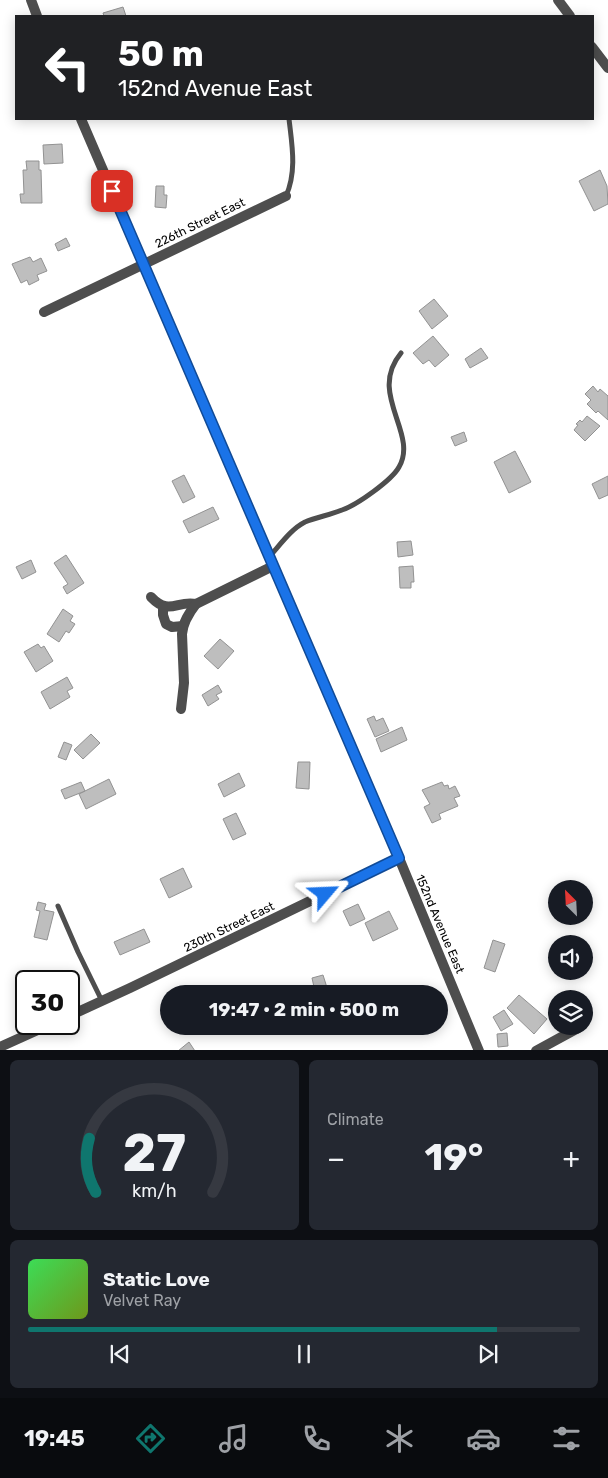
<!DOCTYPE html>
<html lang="en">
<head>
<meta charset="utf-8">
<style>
	:root { --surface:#171b24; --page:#242831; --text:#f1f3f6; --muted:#9ea1a6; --line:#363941; --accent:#0f766e }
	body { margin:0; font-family:Rubik,sans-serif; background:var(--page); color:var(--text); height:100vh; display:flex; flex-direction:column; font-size:19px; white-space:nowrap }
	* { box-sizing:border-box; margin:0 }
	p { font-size:16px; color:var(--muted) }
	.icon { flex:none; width:28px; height:28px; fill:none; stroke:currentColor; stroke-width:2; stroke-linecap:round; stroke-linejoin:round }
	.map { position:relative; height:1050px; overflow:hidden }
	.details { display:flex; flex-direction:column; gap:10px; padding:10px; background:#0d0f14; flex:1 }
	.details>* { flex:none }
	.guide { position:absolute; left:15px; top:15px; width:579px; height:105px; border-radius:0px; box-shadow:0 2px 12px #0003; background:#202124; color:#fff; overflow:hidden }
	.needle { width:32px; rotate:336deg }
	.tools { position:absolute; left:548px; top:880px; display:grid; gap:10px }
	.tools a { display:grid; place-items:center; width:45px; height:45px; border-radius:50%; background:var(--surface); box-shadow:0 2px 12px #0003; font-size:25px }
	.speed { position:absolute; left:15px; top:970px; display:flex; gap:10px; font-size:25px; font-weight:700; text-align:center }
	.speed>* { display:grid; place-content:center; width:65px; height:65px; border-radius:50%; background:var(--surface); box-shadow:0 2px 12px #0003; line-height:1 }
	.speed .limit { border:2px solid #111; border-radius:8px; background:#fff; color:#111 }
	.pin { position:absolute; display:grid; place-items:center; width:42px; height:42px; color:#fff; margin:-21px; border-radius:10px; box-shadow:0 2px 8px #0006 }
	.me { position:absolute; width:55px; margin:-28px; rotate:64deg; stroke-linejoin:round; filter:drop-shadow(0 0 4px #0008) }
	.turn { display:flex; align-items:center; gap:18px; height:105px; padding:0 20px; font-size:22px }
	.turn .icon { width:65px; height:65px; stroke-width:2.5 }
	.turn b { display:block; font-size:35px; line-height:42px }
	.big { font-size:38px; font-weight:700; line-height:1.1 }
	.details .widget { flex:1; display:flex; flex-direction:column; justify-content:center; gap:8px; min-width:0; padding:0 18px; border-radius:8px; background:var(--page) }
	.details .dial { align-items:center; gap:0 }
	.dial svg { height:130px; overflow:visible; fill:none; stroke:var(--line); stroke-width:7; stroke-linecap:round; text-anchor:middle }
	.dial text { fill:var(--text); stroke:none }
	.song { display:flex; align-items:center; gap:15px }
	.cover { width:60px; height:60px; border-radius:8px; background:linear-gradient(135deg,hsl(130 70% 55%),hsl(80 70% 35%)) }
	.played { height:5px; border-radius:2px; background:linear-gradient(90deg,var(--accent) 85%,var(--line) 85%) }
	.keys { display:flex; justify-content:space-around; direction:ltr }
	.heat { display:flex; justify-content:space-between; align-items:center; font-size:28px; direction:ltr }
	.details .tiles { flex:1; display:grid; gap:10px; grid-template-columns:1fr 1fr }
	.widget:last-child { grid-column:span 2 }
	.trip { position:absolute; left:160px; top:985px; width:288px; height:50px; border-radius:25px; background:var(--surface); box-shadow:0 2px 12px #0003; font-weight:700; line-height:50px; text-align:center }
	.tab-bar { display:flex; height:80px; justify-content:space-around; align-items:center; background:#090b0e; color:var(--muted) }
	.tab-bar .icon { width:35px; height:35px }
	.tab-bar .selected { color:var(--accent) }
	.tab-bar b { font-size:22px; color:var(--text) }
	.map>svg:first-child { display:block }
	.building { fill:#bebebe; stroke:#929292 }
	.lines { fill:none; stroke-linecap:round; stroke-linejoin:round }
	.lane { stroke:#4e4e4e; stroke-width:5 }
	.street { stroke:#4e4e4e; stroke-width:10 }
	.route-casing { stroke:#114b97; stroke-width:12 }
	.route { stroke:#1a73e8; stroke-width:9 }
	.labels { text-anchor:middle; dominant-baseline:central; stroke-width:4; stroke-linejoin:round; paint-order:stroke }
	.street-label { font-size:12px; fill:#000; stroke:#fff }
</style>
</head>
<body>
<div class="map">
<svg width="608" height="1051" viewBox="0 0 608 1051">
	<rect width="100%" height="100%" fill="#fff"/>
	<g class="building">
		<polygon points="123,7 126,16 104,16 103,13"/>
		<polygon points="62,144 63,163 44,164 43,145"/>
		<polygon points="26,161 39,161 39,170 41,170 42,203 21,203 20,194 24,194 23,170 27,170"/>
		<polygon points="600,170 607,186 608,204 594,211 579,181"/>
		<polygon points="156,186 164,186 164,195 167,195 166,208 155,207"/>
		<polygon points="66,238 70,246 58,251 55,244"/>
		<polygon points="30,257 33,262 41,258 47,271 37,275 39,280 29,285 27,280 21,283 12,264"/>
		<polygon points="434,299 448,316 432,329 419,311"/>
		<polygon points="433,336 449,355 435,367 429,360 423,364 413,353"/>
		<polygon points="481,348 488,358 470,368 465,359"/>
		<polygon points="593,386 598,392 600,389 608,396 608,420 598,411 596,413 587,404 591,400 585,394"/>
		<polygon points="587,416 600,426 585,441 574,430 578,425 576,424 580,420 582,422"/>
		<polygon points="464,432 467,441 455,446 451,437"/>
		<polygon points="515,451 531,482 509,493 494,462"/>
		<polygon points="184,475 195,497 183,503 172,481"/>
		<polygon points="608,476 608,495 599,499 592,484"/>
		<polygon points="213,507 219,519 189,533 183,521"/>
		<polygon points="411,541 413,555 398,557 397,542"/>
		<polygon points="66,555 84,583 67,594 63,587 68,584 54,563"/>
		<polygon points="31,560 36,572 22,579 16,567"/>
		<polygon points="413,566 414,582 411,582 411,588 400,588 399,567"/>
		<polygon points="63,609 73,616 70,621 75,624 69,633 66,631 59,642 47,634"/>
		<polygon points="220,639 234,651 218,669 204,656"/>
		<polygon points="38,644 41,648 44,646 53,661 36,672 24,652"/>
		<polygon points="67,677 73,688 67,691 70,697 50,709 41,692"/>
		<polygon points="218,685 222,692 216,695 219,699 208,706 202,695"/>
		<polygon points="374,716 376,721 383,718 389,731 375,737 367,719"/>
		<polygon points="402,727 407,740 381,752 376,739"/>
		<polygon points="91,734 100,743 83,759 74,750"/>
		<polygon points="64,742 72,745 66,760 58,757"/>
		<polygon points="298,762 310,762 309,789 296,788"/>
		<polygon points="239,773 245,786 224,797 218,784"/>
		<polygon points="109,779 116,794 86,809 79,794"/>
		<polygon points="81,782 85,791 65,799 61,790"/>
		<polygon points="442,782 444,786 448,785 449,789 455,786 460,796 454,798 458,806 439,814 441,819 432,823 424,807 430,804 422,790"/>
		<polygon points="236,813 246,834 233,840 223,819"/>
		<polygon points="183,868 192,887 169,898 160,879"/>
		<polygon points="38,902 46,904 44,910 54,912 47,940 34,937 40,911 36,910"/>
		<polygon points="358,904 365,919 350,926 343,911"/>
		<polygon points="389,911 398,929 373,941 365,923"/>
		<polygon points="144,929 150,942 120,955 114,942"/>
		<polygon points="493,940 505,944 495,972 484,968"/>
		<polygon points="323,975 329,994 301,994 300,991 314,987 312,978"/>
		<polygon points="519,995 547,1019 534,1034 507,1008"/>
		<polygon points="504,1010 513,1024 501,1031 493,1017"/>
		<polygon points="507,1033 508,1046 498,1047 497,1034"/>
		<polygon points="189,1042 195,1051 178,1051"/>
	</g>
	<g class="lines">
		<g class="lane">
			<path d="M 286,196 C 297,171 292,145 289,119"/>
			<path d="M 269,557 C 280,545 291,529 305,522 C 317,517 330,515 342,510 C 357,505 392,480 399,467 C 419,433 367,394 401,353"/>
			<polyline points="58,906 78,952 102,1001"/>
		</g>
		<g class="street">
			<polyline points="31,0 37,16"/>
			<polyline points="558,0 570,16"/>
			<polyline points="592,47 608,68"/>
			<polyline points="81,119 399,858 479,1051"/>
			<polyline points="44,312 286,196"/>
			<path d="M 151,597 C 169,616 177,600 196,604"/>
			<polyline points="163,607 163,615 166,624 172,627 183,626"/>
			<path d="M 181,709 L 184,683 L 182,634 C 183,622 189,613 196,604 L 273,566"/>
			<polyline points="69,1016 130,988 399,858"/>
			<polyline points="0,1047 51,1024"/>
			<polyline points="536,1051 578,1028"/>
		</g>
	</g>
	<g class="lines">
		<defs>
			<polyline id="route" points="112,191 399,858 325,894"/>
		</defs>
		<use href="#route" class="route-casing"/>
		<use href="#route" class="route"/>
	</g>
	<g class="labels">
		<g class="street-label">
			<text transform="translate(200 223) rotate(-26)">226th Street East</text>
			<text transform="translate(440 924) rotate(67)">152nd Avenue East</text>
			<text transform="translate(229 927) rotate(-26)">230th Street East</text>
		</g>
	</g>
</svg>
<div class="tools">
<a><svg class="needle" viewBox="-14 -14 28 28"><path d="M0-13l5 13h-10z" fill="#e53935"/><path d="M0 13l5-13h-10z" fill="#9ea1a6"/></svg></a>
<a><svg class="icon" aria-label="sound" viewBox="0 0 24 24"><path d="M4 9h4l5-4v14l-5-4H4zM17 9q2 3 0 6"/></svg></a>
<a><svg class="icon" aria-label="layers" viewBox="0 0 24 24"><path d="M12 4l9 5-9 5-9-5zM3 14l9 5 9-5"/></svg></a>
</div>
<div class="speed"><div class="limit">30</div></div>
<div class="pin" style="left:112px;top:191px;background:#d93025"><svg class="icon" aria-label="arrive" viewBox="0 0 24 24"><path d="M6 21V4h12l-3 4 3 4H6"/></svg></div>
<svg class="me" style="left:325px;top:894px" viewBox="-20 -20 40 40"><path d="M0-17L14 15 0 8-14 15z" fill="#1a73e8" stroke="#fff" stroke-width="4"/></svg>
<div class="trip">19:47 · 2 min · 500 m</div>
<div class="guide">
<div class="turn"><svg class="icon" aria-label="left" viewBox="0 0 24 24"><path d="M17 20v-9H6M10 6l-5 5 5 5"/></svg><div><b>50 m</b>152nd Avenue East</div></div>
</div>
</div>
<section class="details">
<div class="tiles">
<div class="widget dial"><svg viewBox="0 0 100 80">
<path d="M14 69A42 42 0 1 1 86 69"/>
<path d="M14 69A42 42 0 0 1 10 36" stroke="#0f766e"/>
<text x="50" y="56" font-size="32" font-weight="700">27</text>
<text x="50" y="72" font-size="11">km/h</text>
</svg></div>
<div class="widget"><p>Climate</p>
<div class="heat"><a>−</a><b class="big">19°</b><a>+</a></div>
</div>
<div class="widget">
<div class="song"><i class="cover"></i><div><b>Static Love</b><p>Velvet Ray</p></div></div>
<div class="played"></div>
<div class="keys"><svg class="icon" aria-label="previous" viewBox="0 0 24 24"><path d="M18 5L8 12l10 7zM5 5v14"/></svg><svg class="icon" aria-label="pause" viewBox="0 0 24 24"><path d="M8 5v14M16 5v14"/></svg><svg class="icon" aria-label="next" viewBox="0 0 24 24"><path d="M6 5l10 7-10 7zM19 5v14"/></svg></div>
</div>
</div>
</section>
<nav class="tab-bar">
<b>19:45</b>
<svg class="icon selected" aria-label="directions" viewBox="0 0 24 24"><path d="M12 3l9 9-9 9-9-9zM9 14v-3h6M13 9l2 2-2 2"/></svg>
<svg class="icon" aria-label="music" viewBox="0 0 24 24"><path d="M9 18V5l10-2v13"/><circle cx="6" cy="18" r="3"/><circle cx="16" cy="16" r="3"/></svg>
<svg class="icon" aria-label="phone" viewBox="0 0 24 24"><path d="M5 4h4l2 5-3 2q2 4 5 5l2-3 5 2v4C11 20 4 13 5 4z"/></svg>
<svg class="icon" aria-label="climate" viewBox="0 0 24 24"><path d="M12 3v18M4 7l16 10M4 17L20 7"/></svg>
<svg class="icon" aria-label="car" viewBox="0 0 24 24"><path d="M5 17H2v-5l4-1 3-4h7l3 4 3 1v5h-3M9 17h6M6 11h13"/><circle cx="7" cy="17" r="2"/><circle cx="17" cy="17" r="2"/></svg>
<svg class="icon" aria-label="filters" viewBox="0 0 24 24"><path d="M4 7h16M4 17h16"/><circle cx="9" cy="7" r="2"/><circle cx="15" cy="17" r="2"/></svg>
</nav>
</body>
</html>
